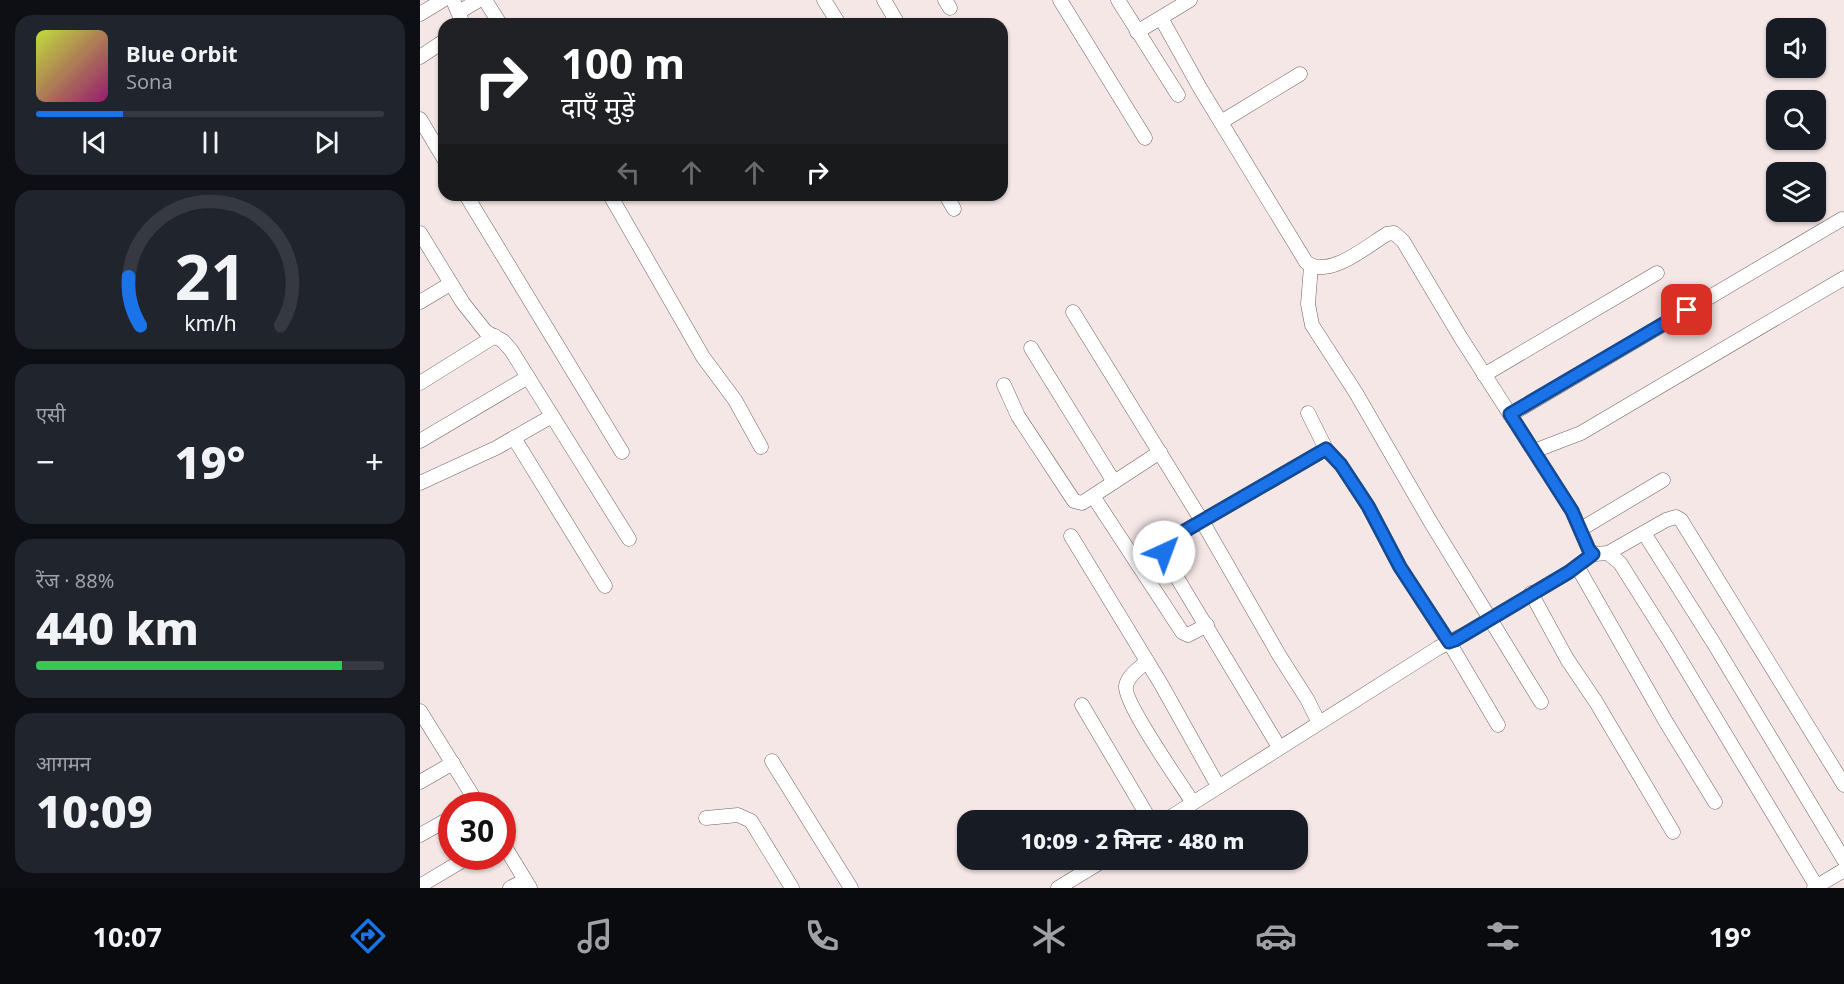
<!DOCTYPE html>
<html lang="hi">
<head>
<meta charset="utf-8">
<style>
	:root { --surface:#171b24; --page:#20242c; --text:#f1f3f6; --muted:#9ea1a6; --line:#363941; --accent:#1a73e8 }
	body { margin:0; font-family:"Noto Sans","Noto Sans Devanagari",sans-serif; background:var(--page); color:var(--text); height:100vh; display:flex; flex-direction:column; font-size:22px; white-space:nowrap }
	* { box-sizing:border-box; margin:0 }
	p { font-size:20px; color:var(--muted) }
	.icon { flex:none; width:33px; height:33px; fill:none; stroke:currentColor; stroke-width:2; stroke-linecap:round; stroke-linejoin:round }
	.map { position:relative; flex:1; overflow:hidden }
	.sheet { display:flex; flex-direction:column; gap:15px; padding:15px; background:#0d0f14; width:420px }
	.sheet>* { flex:none }
	.guide { position:absolute; left:18px; top:18px; width:570px; height:183px; border-radius:18px; box-shadow:0 2px 4px #0004; background:#202124; color:#fff; overflow:hidden }
	.buttons { position:absolute; left:1346px; top:18px; display:grid; gap:12px }
	.buttons a { display:grid; place-items:center; width:60px; height:60px; border-radius:12px; background:var(--surface); box-shadow:0 2px 4px #0004; font-size:30px }
	.speed { position:absolute; left:18px; top:792px; display:flex; gap:12px; font-size:30px; font-weight:700; text-align:center }
	.speed>* { display:grid; place-content:center; width:78px; height:78px; border-radius:50%; background:var(--surface); box-shadow:0 2px 4px #0004; line-height:1 }
	.speed .limit { border:9px solid #d22; background:#fff; color:#111 }
	.pin { position:absolute; display:grid; place-items:center; width:51px; height:51px; color:#fff; margin:-26px; border-radius:12px; box-shadow:0 3px 9px #0006 }
	.me { position:absolute; width:66px; margin:-33px; rotate:43deg; stroke-linejoin:round; filter:drop-shadow(0 0 4px #0008) }
	.turn { display:flex; align-items:center; gap:21px; height:126px; padding:0 24px; font-size:27px }
	.turn .icon { width:78px; height:78px; stroke-width:2.5 }
	.turn b { display:block; font-size:42px; line-height:51px }
	.lanes { display:flex; align-items:center; height:57px; padding:0 24px; background:#0003; justify-content:center; gap:30px; direction:ltr }
	.lanes .off { opacity:.35 }
	.big { font-size:45px; font-weight:800; line-height:1.1 }
	.sheet .tile { flex:1; display:flex; flex-direction:column; justify-content:center; gap:9px; min-width:0; padding:0 21px; border-radius:18px; background:var(--page) }
	.sheet .dial { align-items:center; gap:0 }
	.dial svg { height:156px; overflow:visible; fill:none; stroke:var(--line); stroke-width:7; stroke-linecap:round; text-anchor:middle }
	.dial text { fill:var(--text); stroke:none }
	.song { display:flex; align-items:center; gap:18px }
	.cover { width:72px; height:72px; border-radius:9px; background:linear-gradient(135deg,hsl(70 70% 55%),hsl(320 70% 35%)) }
	.played { height:6px; border-radius:3px; background:linear-gradient(90deg,var(--accent) 25%,var(--line) 25%) }
	.keys { display:flex; justify-content:space-around; direction:ltr }
	.heat { display:flex; justify-content:space-between; align-items:center; font-size:33px; direction:ltr }
	.charge { height:9px; border-radius:4px; background:linear-gradient(90deg,#34c759 88%,var(--line) 0) }
	.trip { position:absolute; left:537px; top:810px; width:351px; height:60px; border-radius:18px; background:var(--surface); box-shadow:0 2px 4px #0004; font-weight:800; line-height:60px; text-align:center }
	.tab-bar { display:flex; height:96px; justify-content:space-around; align-items:center; background:#090b0e; color:var(--muted) }
	.tab-bar .icon { width:42px; height:42px }
	.tab-bar .active { color:var(--accent) }
	.tab-bar b { font-size:27px; color:var(--text) }
	main { display:flex; flex:1; min-height:0 }
	.map>svg:first-child { display:block }
	.lines { fill:none; stroke-linecap:round; stroke-linejoin:round }
	.minor-casing { stroke:#6d6261; stroke-width:15 }
	.minor { stroke:#fff; stroke-width:14 }
	.route-casing { stroke:#114b97; stroke-width:15 }
	.route { stroke:#1a73e8; stroke-width:10 }
</style>
</head>
<body>
<main>
<section class="sheet">
<div class="tile">
<div class="song"><i class="cover"></i><div><b>Blue Orbit</b><p>Sona</p></div></div>
<div class="played"></div>
<div class="keys"><svg class="icon" aria-label="previous" viewBox="0 0 24 24"><path d="M18 5L8 12l10 7zM5 5v14"/></svg><svg class="icon" aria-label="pause" viewBox="0 0 24 24"><path d="M8 5v14M16 5v14"/></svg><svg class="icon" aria-label="next" viewBox="0 0 24 24"><path d="M6 5l10 7-10 7zM19 5v14"/></svg></div>
</div>
<div class="tile dial"><svg viewBox="0 0 100 80">
<path d="M14 69A42 42 0 1 1 86 69"/>
<path d="M14 69A42 42 0 0 1 8 44" stroke="#1a73e8"/>
<text x="50" y="56" font-size="32" font-weight="700">21</text>
<text x="50" y="72" font-size="11">km/h</text>
</svg></div>
<div class="tile"><p>एसी</p>
<div class="heat"><a>−</a><b class="big">19°</b><a>+</a></div>
</div>
<div class="tile"><p>रेंज · 88%</p><b class="big">440 km</b><div class="charge"></div></div>
<div class="tile"><p>आगमन</p><b class="big">10:09</b></div>
</section>
<div class="map">
<svg width="1424" height="888" viewBox="0 0 1424 888">
	<rect width="100%" height="100%" fill="#f4e7e6"/>
	<g class="lines">
		<defs>
			<g id="minor">
				<polyline points="33,0 43,24"/>
				<polyline points="65,0 80,24"/>
				<polyline points="404,0 419,24"/>
				<polyline points="464,0 478,24"/>
				<polyline points="525,0 530,8"/>
				<polyline points="640,0 725,138"/>
				<polyline points="698,0 758,95"/>
				<polyline points="39,12 59,0"/>
				<polyline points="0,14 23,0"/>
				<path d="M 741,18 L 780,88 L 886,262 C 908,280 947,246 967,234 L 974,233 L 983,241 L 1041,338 L 1152,511 L 1169,550 L 1175,554 L 1188,553 L 1246,520 L 1256,517 L 1261,520 L 1424,785"/>
				<polyline points="717,32 770,0"/>
				<polyline points="0,57 24,41"/>
				<polyline points="0,119 24,159"/>
				<polyline points="801,122 880,74"/>
				<polyline points="46,195 202,452"/>
				<polyline points="190,195 283,357 315,400 341,447"/>
				<polyline points="526,195 534,209"/>
				<polyline points="0,233 43,303 66,332 83,341 91,350 209,539"/>
				<polyline points="891,266 888,304 892,325 936,393 1010,521 1121,702"/>
				<polyline points="0,302 30,284"/>
				<polyline points="653,312 782,521 859,655 887,699 899,723"/>
				<polyline points="611,348 694,482"/>
				<polyline points="1064,375 1237,273"/>
				<polyline points="0,383 75,336"/>
				<polyline points="584,385 598,416 654,501 662,503 740,452"/>
				<polyline points="888,413 906,449 921,465 948,506 980,567 1029,642 1078,725"/>
				<polyline points="1090,415 1422,219"/>
				<polyline points="94,438 185,586"/>
				<polyline points="0,441 108,377"/>
				<polyline points="1114,451 1161,433 1424,278"/>
				<polyline points="0,483 76,448 132,416"/>
				<polyline points="673,496 762,632 768,635 787,625"/>
				<polyline points="1161,529 1243,480"/>
				<polyline points="1224,533 1293,642 1424,860"/>
				<polyline points="651,536 741,684 798,786"/>
				<polyline points="1188,553 1200,563 1248,639 1397,887"/>
				<polyline points="1157,566 1246,722 1295,802"/>
				<polyline points="1111,593 1147,659 1176,702 1253,832"/>
				<path d="M 727,661 C 720,668 708,675 706,686 C 703,702 761,784 773,803"/>
				<polyline points="662,705 730,820"/>
				<polyline points="0,711 59,806"/>
				<polyline points="859,747 750,566 743,548 749,540 906,449"/>
				<polyline points="352,761 431,888"/>
				<polyline points="0,782 33,763"/>
				<polyline points="286,818 318,815 331,821 372,888"/>
				<polyline points="746,820 1018,648 1045,634 1149,572 1173,554"/>
				<polyline points="0,835 32,817"/>
				<polyline points="82,842 110,888"/>
				<polyline points="0,886 50,856"/>
				<polyline points="90,888 105,880"/>
				<polyline points="638,888 684,860"/>
				<polyline points="1394,888 1424,870"/>
			</g>
		</defs>
		<use href="#minor" class="minor-casing"/>
		<use href="#minor" class="minor"/>
	</g>
	<g class="lines">
		<defs>
			<polyline id="route" points="744,552 743,548 749,540 906,449 921,465 948,506 980,567 1029,642 1035,640 1149,572 1173,554 1169,550 1152,511 1090,414 1267,310"/>
		</defs>
		<use href="#route" class="route-casing"/>
		<use href="#route" class="route"/>
	</g>
</svg>
<div class="buttons">
<a><svg class="icon" aria-label="sound" viewBox="0 0 24 24"><path d="M4 9h4l5-4v14l-5-4H4zM17 9q2 3 0 6"/></svg></a>
<a><svg class="icon" aria-label="search" viewBox="0 0 24 24"><circle cx="10" cy="10" r="6"/><path d="M15 15l6 6"/></svg></a>
<a><svg class="icon" aria-label="layers" viewBox="0 0 24 24"><path d="M12 4l9 5-9 5-9-5zM3 14l9 5 9-5"/></svg></a>
</div>
<div class="speed"><div class="limit">30</div></div>
<div class="pin" style="left:1267px;top:310px;background:#d93025"><svg class="icon" aria-label="arrive" viewBox="0 0 24 24"><path d="M6 21V4h12l-3 4 3 4H6"/></svg></div>
<svg class="me" style="left:744px;top:552px" viewBox="-20 -20 40 40"><circle r="19" fill="#fff"/><path d="M0-13L10 11 0 6-10 11z" fill="#1a73e8"/></svg>
<div class="trip">10:09 · 2 मिनट · 480 m</div>
<div class="guide">
<div class="turn"><svg class="icon" aria-label="right" viewBox="0 0 24 24"><path d="M7 20v-9h11M14 6l5 5-5 5"/></svg><div><b>100 m</b>दाएँ मुड़ें</div></div>
<div class="lanes"><svg class="icon off" aria-label="left" viewBox="0 0 24 24"><path d="M17 20v-9H6M10 6l-5 5 5 5"/></svg><svg class="icon off" aria-label="ahead" viewBox="0 0 24 24"><path d="M12 20V5M6 11l6-6 6 6"/></svg><svg class="icon off" aria-label="ahead" viewBox="0 0 24 24"><path d="M12 20V5M6 11l6-6 6 6"/></svg><svg class="icon" aria-label="right" viewBox="0 0 24 24"><path d="M7 20v-9h11M14 6l5 5-5 5"/></svg></div>
</div>
</div>
</main>
<nav class="tab-bar">
<b>10:07</b>
<svg class="icon active" aria-label="directions" viewBox="0 0 24 24"><path d="M12 3l9 9-9 9-9-9zM9 14v-3h6M13 9l2 2-2 2"/></svg>
<svg class="icon" aria-label="music" viewBox="0 0 24 24"><path d="M9 18V5l10-2v13"/><circle cx="6" cy="18" r="3"/><circle cx="16" cy="16" r="3"/></svg>
<svg class="icon" aria-label="phone" viewBox="0 0 24 24"><path d="M5 4h4l2 5-3 2q2 4 5 5l2-3 5 2v4C11 20 4 13 5 4z"/></svg>
<svg class="icon" aria-label="climate" viewBox="0 0 24 24"><path d="M12 3v18M4 7l16 10M4 17L20 7"/></svg>
<svg class="icon" aria-label="car" viewBox="0 0 24 24"><path d="M5 17H2v-5l4-1 3-4h7l3 4 3 1v5h-3M9 17h6M6 11h13"/><circle cx="7" cy="17" r="2"/><circle cx="17" cy="17" r="2"/></svg>
<svg class="icon" aria-label="filters" viewBox="0 0 24 24"><path d="M4 7h16M4 17h16"/><circle cx="9" cy="7" r="2"/><circle cx="15" cy="17" r="2"/></svg>
<b>19°</b>
</nav>
</body>
</html>
